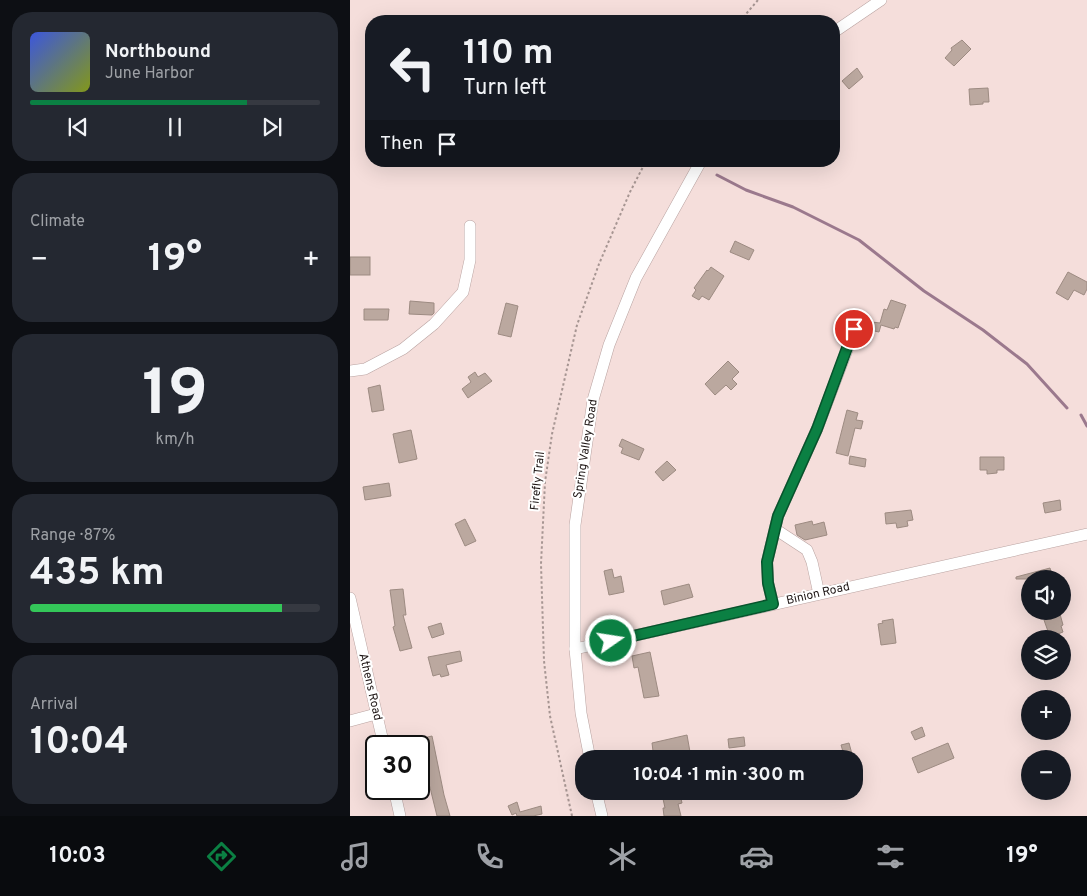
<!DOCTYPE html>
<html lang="en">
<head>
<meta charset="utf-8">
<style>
	:root { --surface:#171b24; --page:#242831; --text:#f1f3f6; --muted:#9ea1a6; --line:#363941; --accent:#0b8043 }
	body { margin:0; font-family:Overpass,sans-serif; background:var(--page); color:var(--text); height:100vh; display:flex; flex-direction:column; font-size:19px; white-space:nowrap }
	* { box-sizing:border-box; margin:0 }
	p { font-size:16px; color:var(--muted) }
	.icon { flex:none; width:28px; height:28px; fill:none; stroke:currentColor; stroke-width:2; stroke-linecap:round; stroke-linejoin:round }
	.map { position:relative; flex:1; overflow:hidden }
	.sheet { display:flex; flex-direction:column; gap:12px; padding:12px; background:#0d0f14; width:350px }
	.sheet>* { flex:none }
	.guide { position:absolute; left:15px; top:15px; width:475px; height:152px; border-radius:20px; box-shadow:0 5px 20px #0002; background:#171b24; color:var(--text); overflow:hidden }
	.tools { position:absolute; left:671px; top:570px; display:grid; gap:10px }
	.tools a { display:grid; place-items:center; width:50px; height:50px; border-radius:50%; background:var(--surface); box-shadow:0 5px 20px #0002; font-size:25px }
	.speed { position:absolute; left:15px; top:735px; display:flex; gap:10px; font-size:25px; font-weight:700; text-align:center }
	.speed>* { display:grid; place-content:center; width:65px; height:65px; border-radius:50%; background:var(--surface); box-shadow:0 5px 20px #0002; line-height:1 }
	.speed .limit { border:2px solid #111; border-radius:8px; background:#fff; color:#111 }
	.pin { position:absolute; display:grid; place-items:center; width:42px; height:42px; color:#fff; margin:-21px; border:2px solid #fff; border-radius:50%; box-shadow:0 1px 5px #0007 }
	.me { position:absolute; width:55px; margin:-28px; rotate:77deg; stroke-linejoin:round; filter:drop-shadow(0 0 4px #0008) }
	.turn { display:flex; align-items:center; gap:18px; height:105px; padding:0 15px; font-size:22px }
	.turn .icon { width:65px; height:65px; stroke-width:2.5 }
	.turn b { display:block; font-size:35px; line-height:42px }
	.then { display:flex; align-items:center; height:48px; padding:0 15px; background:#0003; gap:10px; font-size:19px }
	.big { font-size:38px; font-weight:700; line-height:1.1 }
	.sheet .widget { flex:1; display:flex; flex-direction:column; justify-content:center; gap:8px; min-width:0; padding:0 18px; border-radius:20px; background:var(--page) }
	.sheet .dial { align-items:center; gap:0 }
	.dial b { font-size:65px; line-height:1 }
	.song { display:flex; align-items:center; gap:15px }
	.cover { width:60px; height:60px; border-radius:8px; background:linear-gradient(135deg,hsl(230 70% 55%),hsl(70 70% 35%)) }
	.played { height:5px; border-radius:2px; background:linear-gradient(90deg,var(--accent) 75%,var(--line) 75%) }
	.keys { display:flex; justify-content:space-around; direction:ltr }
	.heat { display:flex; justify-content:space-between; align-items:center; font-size:28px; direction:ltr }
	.charge { height:8px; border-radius:4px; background:linear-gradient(90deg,#34c759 87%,var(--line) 0) }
	.trip { position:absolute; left:225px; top:750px; width:288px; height:50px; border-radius:20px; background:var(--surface); box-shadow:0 5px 20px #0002; font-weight:700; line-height:50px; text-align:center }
	.menu { display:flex; height:80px; justify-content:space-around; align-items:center; background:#090b0e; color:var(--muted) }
	.menu .icon { width:35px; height:35px }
	.menu .on { color:var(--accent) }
	.menu b { font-size:22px; color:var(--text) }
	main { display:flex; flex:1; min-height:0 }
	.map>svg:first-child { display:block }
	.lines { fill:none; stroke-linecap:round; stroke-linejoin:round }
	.stream { stroke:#9b798d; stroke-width:3 }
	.building { fill:#bba89f; stroke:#9d8b82 }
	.minor-casing { stroke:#b9a3a1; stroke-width:12 }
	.path { stroke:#a69592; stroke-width:2; stroke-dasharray:2.5 2.5; stroke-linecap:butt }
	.minor { stroke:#fff; stroke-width:11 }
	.route-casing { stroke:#07532c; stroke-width:12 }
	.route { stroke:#0b8043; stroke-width:9 }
	.labels { text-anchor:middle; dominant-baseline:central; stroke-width:4; stroke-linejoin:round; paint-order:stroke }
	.street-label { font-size:12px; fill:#1e1615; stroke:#fff }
</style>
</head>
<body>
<main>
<section class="sheet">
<div class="widget">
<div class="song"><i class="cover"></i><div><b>Northbound</b><p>June Harbor</p></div></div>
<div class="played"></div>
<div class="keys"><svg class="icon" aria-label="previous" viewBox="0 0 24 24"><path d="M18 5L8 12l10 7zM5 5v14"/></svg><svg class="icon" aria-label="pause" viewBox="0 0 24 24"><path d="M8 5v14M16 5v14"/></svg><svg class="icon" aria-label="next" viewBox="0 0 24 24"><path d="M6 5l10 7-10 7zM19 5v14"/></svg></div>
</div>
<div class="widget"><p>Climate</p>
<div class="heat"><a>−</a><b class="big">19°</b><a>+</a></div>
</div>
<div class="widget dial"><b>19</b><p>km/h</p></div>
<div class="widget"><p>Range · 87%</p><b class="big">435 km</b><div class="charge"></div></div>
<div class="widget"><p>Arrival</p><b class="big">10:04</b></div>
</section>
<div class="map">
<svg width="737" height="816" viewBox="0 0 737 816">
	<rect width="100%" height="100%" fill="#f5dedb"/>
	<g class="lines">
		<g class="stream">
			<polyline points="367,175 396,190 443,207 509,240 574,291 633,330 677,364 717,408"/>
			<polyline points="731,415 737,426"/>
		</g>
	</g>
	<g class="building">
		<polygon points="612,40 621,49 604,66 595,58 602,50 601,48"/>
		<polygon points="507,68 513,77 499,89 492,81"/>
		<polygon points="638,88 639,102 633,102 633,104 620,105 619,89"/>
		<polygon points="385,241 404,250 399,260 380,252"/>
		<rect x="0" y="257" width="20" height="18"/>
		<polygon points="361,267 374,276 359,300 352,296 349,300 342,296 346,290 344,288 357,270 358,271"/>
		<polygon points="718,272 737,282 737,289 734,295 724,290 718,300 706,293"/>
		<polygon points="541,300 556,305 548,328 545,327 544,329 531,325 529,332 520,330 522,322 530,323 534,309 537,310"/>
		<polygon points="60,301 84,303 84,313 82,315 59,314"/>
		<polygon points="156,303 168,306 161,337 148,334"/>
		<polygon points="14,309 39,309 38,320 14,320"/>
		<polygon points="378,361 389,372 382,379 387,384 381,390 376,385 365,395 355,384"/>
		<polygon points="125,372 128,377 135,373 142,381 118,398 112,389 121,382 118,377"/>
		<polygon points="30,385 34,410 22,412 18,388"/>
		<polygon points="497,410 508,413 506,420 513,421 511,429 505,428 498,456 486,453"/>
		<polygon points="61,430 67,459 49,463 43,434"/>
		<polygon points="272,439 294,449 289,460 271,453 273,448 269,446"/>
		<polygon points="500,456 516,459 515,467 499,464"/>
		<polygon points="630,457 654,457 654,470 647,470 647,473 637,474 637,470 630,470"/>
		<polygon points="317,461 326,470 313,481 305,472"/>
		<polygon points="39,483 41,496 15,500 13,487"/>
		<polygon points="710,500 711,510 695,513 693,503"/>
		<polygon points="561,510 563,520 557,521 558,526 547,528 546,523 536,524 535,513"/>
		<polygon points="115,519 126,541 115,546 105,524"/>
		<polygon points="462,521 463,525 474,522 477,535 455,540 447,535 445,525"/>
		<polygon points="700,568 703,579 666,579 666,577"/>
		<polygon points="262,569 264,578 271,576 274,592 259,595 254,571"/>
		<polygon points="339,584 343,597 314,605 311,591"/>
		<polygon points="53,589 56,615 53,615 62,648 50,651 43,627 45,626 40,590"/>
		<polygon points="710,614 713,625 711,626 713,632 700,637 694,620"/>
		<polygon points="543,619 546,643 531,645 528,624 533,623 532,621"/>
		<polygon points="91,623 94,634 82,638 78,627"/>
		<polygon points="110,651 112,661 96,665 99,675 91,677 90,674 83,676 78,657"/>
		<polygon points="300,652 309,696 294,698 288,667 284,668 282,656"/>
		<polygon points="572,727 575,736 565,740 561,732"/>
		<polygon points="337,735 340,752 320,756 320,759 304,759 302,743"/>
		<polygon points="82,736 94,795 100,816 87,816 73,759 69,739"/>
		<polygon points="394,737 395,746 379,748 378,739"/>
		<polygon points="499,743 502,754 494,755 491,745"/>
		<polygon points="598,743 604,758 568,773 562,758"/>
		<polygon points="326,791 326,795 330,794 332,803 328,804 331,816 314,816 313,808 315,808 312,794"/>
		<polygon points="167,802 170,812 191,806 192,814 183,816 167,816 166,813 162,815 158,806"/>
	</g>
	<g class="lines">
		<defs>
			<g id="minor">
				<polyline points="484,32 531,0"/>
				<polyline points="0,371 15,369 53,349 84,324 113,292 120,260 120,226"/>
				<polyline points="425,529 457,550 462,562 469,594"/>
				<polyline points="0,598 34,746"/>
				<polyline points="423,604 418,583 417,562 428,516 467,429 505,329"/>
				<polyline points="225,649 737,534"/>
				<polyline points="0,721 26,714"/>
				<polyline points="240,759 231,713 225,649 225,525 243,400 259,345 286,278 351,161"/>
				<polyline points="44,789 50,816"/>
				<polyline points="246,791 252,816"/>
			</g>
		</defs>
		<use href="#minor" class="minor-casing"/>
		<g class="path">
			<polyline points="390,21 408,0"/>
			<polyline points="222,816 200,716 194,661 191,564 195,482 202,434 227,325 249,264 280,192 296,161"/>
		</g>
		<use href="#minor" class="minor"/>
	</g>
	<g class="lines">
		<defs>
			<polyline id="route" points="261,641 423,604 418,583 417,562 428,516 467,429 504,329"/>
		</defs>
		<use href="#route" class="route-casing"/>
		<use href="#route" class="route"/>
	</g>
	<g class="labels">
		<g class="street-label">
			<text transform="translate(236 449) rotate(-81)">Spring Valley Road</text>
			<text transform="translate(188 481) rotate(-84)">Firefly Trail</text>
			<text transform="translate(468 594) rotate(-13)">Binion Road</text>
			<text transform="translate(20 687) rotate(77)">Athens Road</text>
		</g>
	</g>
</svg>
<div class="tools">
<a><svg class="icon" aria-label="sound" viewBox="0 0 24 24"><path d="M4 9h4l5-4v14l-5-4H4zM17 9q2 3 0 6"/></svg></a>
<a><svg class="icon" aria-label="layers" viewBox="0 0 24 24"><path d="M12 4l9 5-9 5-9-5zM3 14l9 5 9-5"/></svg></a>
<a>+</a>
<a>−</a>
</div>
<div class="speed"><div class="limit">30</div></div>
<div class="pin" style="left:504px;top:329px;background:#d93025"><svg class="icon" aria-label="arrive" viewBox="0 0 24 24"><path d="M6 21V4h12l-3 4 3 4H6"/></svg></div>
<svg class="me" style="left:261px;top:641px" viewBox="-20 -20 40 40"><circle r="17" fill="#0b8043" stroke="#fff" stroke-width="3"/><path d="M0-11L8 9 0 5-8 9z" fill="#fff"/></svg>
<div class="trip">10:04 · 1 min · 300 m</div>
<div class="guide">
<div class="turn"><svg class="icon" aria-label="left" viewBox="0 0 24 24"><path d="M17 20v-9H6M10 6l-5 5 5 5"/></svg><div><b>110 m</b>Turn left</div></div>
<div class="then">Then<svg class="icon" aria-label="arrive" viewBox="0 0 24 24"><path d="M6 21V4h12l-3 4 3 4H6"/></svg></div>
</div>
</div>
</main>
<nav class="menu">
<b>10:03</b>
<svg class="icon on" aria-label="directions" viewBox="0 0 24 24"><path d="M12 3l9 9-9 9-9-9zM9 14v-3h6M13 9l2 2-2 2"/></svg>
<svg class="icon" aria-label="music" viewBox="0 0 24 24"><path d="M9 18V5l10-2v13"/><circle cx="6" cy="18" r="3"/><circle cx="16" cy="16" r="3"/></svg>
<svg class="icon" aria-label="phone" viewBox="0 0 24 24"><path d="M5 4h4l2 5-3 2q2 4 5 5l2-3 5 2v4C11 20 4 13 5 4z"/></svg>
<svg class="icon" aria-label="climate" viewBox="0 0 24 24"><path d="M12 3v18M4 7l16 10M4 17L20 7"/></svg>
<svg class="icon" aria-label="car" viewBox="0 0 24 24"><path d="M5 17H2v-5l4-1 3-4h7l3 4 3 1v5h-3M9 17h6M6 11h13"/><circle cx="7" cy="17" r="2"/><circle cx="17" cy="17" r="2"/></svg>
<svg class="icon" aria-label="filters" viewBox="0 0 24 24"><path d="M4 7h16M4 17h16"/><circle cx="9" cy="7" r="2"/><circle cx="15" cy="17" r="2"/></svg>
<b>19°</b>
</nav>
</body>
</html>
